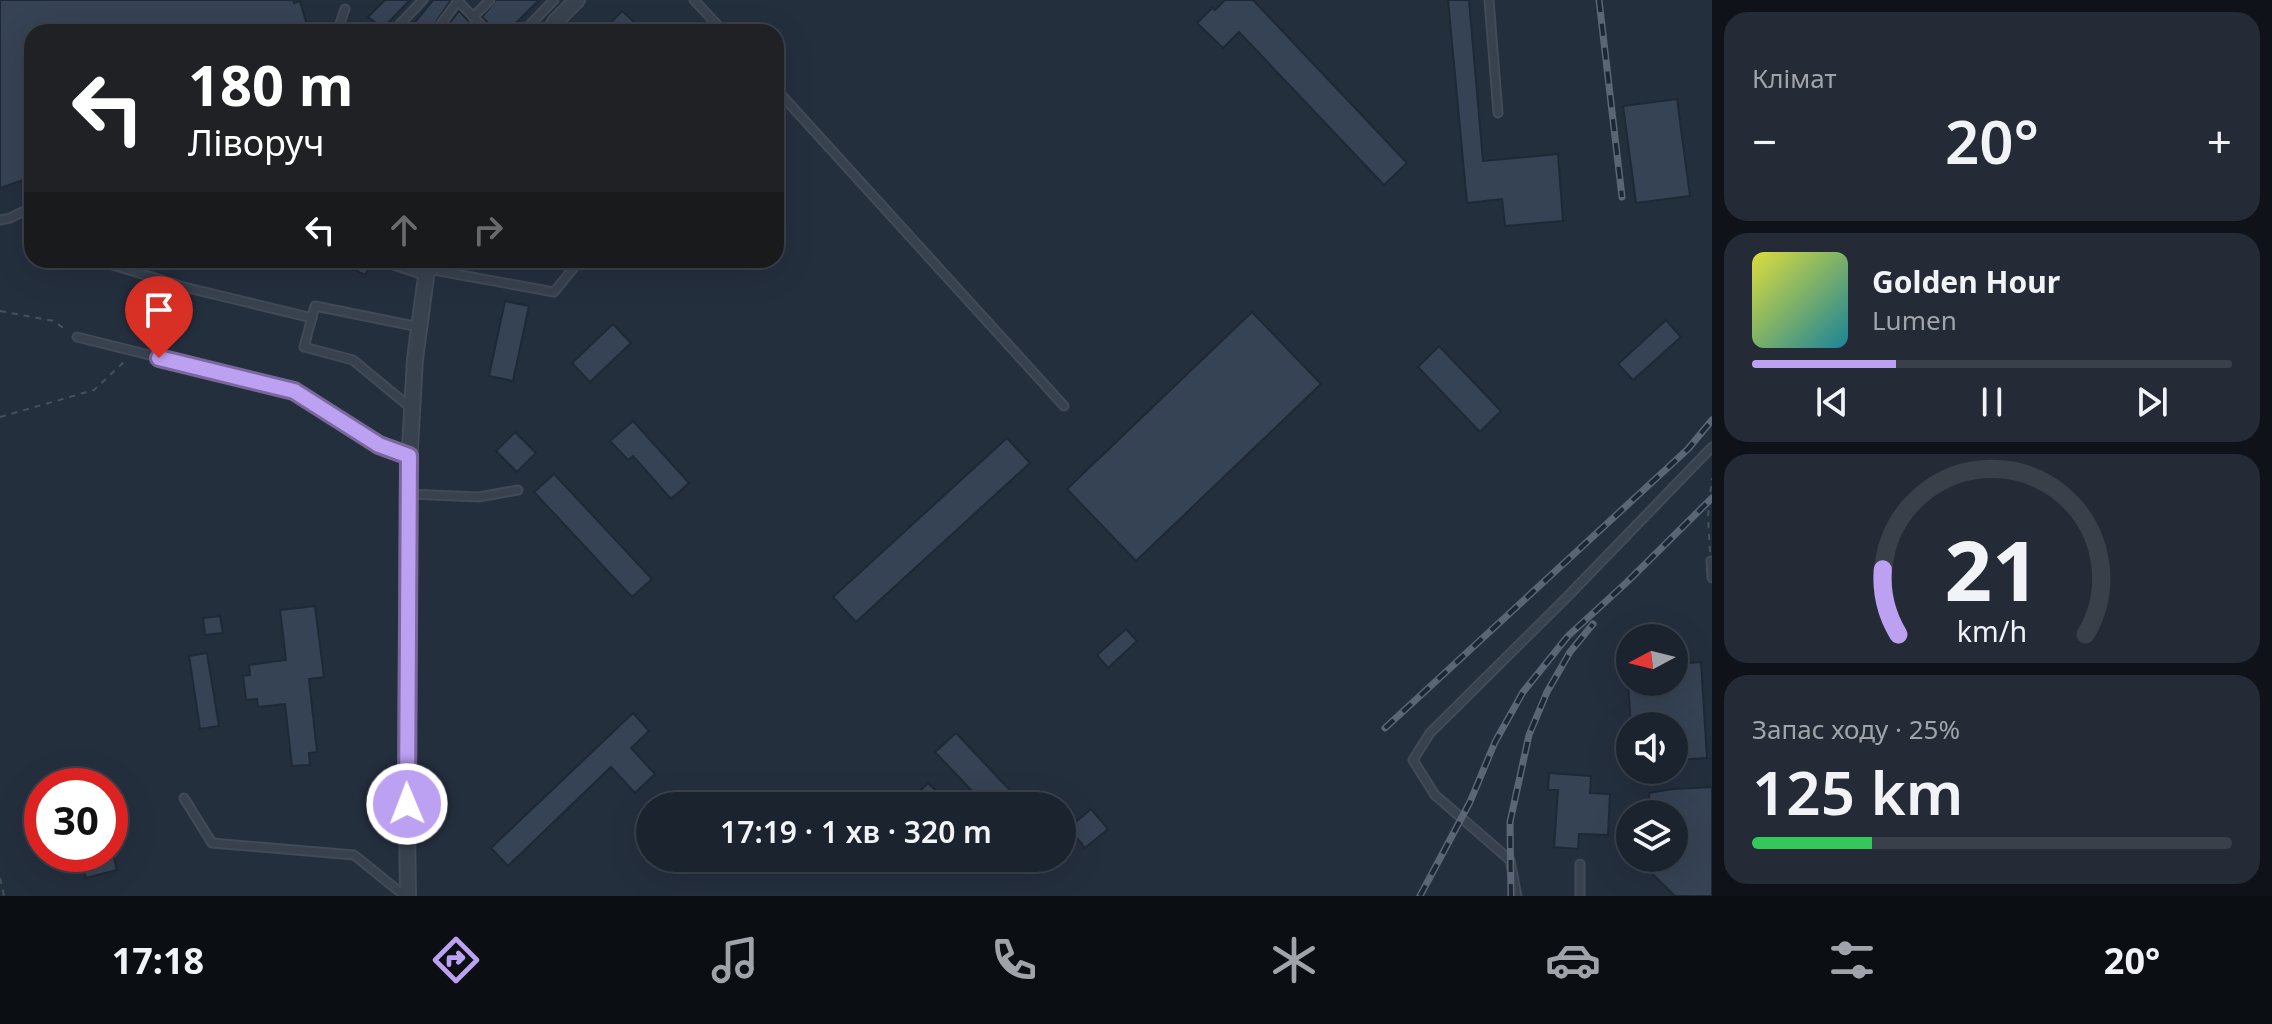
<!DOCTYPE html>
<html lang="uk">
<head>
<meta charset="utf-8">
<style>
	:root { --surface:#1b232e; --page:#242b36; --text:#f1f3f6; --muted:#a0a4aa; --line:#39404a; --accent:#bca0f2 }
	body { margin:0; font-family:"Noto Sans",sans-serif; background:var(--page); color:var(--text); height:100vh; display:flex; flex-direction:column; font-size:30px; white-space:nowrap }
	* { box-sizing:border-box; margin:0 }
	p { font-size:26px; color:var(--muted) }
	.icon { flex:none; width:44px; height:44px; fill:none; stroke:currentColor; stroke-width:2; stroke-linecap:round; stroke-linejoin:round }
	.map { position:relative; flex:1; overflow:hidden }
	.sheet { display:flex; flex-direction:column; gap:12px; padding:12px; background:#0f1319; width:560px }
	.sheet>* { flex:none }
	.hud { position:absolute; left:24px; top:24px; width:760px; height:244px; border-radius:24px; box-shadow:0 8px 32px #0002,0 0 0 2px var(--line); background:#202124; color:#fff; overflow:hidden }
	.needle { width:52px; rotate:263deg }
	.tools { position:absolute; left:1616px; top:624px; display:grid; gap:16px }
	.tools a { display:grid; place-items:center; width:72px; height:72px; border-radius:50%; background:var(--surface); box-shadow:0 8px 32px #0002,0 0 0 2px var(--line); font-size:40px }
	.speed { position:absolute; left:24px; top:768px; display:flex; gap:16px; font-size:40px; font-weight:700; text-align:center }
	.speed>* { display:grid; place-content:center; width:104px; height:104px; border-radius:50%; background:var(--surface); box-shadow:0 8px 32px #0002,0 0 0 2px var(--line); line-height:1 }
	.speed .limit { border:12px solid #d22; background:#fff; color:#111 }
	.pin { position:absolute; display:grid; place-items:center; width:68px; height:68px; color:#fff; margin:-82px -34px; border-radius:50% 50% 50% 0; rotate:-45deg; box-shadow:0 0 8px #0007 }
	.pin .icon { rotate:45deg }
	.me { position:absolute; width:88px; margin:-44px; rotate:359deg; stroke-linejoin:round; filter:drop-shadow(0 0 6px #0008) }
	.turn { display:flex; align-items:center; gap:28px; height:168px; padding:0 32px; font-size:36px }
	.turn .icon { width:104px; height:104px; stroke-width:2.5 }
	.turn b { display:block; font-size:56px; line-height:68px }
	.lanes { display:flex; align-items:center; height:76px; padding:0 32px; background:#0003; justify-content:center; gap:40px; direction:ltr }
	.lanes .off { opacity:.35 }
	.big { font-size:60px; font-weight:600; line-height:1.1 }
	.sheet .widget { flex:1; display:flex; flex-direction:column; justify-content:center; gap:12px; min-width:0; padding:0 28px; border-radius:24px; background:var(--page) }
	.sheet .dial { align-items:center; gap:0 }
	.dial svg { height:208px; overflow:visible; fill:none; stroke:var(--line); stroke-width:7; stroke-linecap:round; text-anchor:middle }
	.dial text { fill:var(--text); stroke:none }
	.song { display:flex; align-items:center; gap:24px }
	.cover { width:96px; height:96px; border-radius:12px; background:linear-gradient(135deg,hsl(60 70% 55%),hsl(190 70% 35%)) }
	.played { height:8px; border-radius:4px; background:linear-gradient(90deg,var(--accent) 30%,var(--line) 30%) }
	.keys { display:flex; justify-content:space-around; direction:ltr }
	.heat { display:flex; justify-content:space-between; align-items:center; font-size:44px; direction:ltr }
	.charge { height:12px; border-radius:6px; background:linear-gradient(90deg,#34c759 25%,var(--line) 0) }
	.trip { position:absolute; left:636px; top:792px; width:440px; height:80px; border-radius:40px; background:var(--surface); box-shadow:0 8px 32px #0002,0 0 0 2px var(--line); font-weight:600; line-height:80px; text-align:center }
	.tab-bar { display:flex; height:128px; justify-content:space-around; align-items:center; background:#0b0e12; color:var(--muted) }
	.tab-bar .icon { width:56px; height:56px }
	.tab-bar .current { color:var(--accent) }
	.tab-bar b { font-size:36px; color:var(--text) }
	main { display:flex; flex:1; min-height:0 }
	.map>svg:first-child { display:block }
	.building { fill:#364354; stroke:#1f2835; stroke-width:2 }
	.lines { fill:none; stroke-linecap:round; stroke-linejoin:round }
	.lane-casing { stroke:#414a57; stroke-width:11 }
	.street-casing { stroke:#414a57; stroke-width:18 }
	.path { stroke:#3f5557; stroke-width:2; stroke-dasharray:6 6; stroke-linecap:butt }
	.lane { stroke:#38414e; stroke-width:7 }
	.street { stroke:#38414e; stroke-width:14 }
	.rail-casing { stroke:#5a6575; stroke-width:7 }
	.rail { stroke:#1d2633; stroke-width:4; stroke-dasharray:12; stroke-linecap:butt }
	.route-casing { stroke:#7a689d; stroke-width:20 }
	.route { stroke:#bca0f2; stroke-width:14 }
</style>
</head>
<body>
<main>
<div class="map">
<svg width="1712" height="896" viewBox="0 0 1712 896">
	<rect width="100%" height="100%" fill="#242f3e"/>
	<g class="building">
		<polygon points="0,0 293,0 294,3 300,1 309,32 32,32 32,177 0,188"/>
		<polygon points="385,0 410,0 383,28 368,17"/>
		<polygon points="433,0 451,0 429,32 407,32"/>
		<polygon points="496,0 539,0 507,32 498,32 482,17"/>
		<polygon points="1225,0 1253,0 1407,163 1384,185 1239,32 1223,48 1197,23 1212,8 1215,10"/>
		<polygon points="1448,0 1469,0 1483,161 1558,154 1563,221 1505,226 1502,199 1467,203"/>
		<polygon points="459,11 478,31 478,32 443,32"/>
		<polygon points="622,11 645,32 602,32"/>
		<polygon points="1677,99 1690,196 1636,203 1623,106"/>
		<polygon points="335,260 373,260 373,261 365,275"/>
		<polygon points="505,301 529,306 513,381 489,376"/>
		<polygon points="1252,312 1321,384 1136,561 1067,489"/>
		<polygon points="1666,320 1681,337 1633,380 1618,364"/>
		<polygon points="613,324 631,343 590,382 572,363"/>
		<polygon points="1439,346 1501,411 1480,432 1418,367"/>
		<polygon points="633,421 689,483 671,499 633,456 628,460 610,441"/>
		<polygon points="515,432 536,453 517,472 496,451"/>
		<polygon points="1007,438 1030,463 856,622 833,597"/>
		<polygon points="554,474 652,579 632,597 534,492"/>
		<polygon points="315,606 324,677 309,679 317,752 309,753 310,765 292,766 285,704 258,707 257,699 246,700 243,676 250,675 249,665 286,660 280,610"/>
		<polygon points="220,616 223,633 205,635 203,618"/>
		<polygon points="1126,629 1137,641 1108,668 1097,655"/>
		<polygon points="207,653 219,726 200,729 189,656"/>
		<polygon points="1701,662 1707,758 1674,760 1674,726 1631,726 1628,682 1674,682 1674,664"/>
		<polygon points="633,713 649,731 631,748 655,774 635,793 611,767 508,866 491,848"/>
		<polygon points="956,733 1002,782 1027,806 989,806 975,791 973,792 935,752"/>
		<polygon points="1549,773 1591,776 1590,793 1610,794 1608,835 1579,834 1578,849 1554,847 1558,790 1548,790"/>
		<polygon points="928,783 952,806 925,806 915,796"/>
		<polygon points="1712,787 1712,896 1675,896 1636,858 1661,861 1673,860 1674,858 1674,814 1650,814 1649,793 1672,789"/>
		<polygon points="1091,809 1108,829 1085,848 1069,828"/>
		<polygon points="79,854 113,854 117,870 86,878"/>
	</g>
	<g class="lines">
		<defs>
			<g id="lane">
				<polyline points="457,0 488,32"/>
				<polyline points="694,0 724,32"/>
				<polyline points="1489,0 1498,113"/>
				<polyline points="473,17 490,0"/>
				<polyline points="398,26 423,0"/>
				<polyline points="337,32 345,9"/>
				<polyline points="435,32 458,1"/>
				<polyline points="523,32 554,0"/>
				<polyline points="776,89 1064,406"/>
				<polyline points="0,220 10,218 32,207"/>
				<polyline points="96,260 188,288 312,318"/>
				<polyline points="379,260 426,276"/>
				<polyline points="428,269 554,292 580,260"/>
				<polyline points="77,337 294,391 379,445 409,456"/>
				<polyline points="411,408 353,360 304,347 315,306 419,327"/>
				<polyline points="409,494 479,497 518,490"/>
				<polyline points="1711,561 1712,578"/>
				<polyline points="184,798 212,843 354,855 405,896"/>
				<polyline points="1580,864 1580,896"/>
				<polyline points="1517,896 1510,860 1435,795 1413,760 1430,733 1568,596 1712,447"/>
			</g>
			<g id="street">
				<polyline points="549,32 556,21 577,0"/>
				<polyline points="408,896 406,743 408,483 415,359 427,269 430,260"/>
			</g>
		</defs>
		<use href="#lane" class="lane-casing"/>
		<use href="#street" class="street-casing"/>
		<g class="path">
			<polyline points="0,311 54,321 67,331"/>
			<polyline points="0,417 94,390 125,361"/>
			<polyline points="1710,552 1708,517 1712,478"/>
			<polyline points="0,878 4,896"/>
		</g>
		<use href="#lane" class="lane"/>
		<use href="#street" class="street"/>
		<defs>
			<g id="rail">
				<polyline points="1599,0 1622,197"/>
				<polyline points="1385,728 1688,449 1712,420"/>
				<polyline points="1420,896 1470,802 1495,742 1523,692 1568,636 1626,583 1712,498"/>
				<polyline points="1511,896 1510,822 1529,735 1547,692 1570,652 1593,624"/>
			</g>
		</defs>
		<use href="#rail" class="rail-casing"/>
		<use href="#rail" class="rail"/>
	</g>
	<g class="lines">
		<defs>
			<polyline id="route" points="159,358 294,391 379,445 409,456 407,804"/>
		</defs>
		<use href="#route" class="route-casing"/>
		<use href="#route" class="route"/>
	</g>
</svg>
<div class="tools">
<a><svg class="needle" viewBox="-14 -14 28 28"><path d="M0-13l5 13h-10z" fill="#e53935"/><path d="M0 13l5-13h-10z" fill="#a0a4aa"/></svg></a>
<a><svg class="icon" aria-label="sound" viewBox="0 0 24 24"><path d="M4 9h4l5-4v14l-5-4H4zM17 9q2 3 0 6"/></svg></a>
<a><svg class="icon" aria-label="layers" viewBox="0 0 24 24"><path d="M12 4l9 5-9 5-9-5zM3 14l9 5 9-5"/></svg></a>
</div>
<div class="speed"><div class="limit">30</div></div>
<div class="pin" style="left:159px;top:358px;background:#d93025"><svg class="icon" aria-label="arrive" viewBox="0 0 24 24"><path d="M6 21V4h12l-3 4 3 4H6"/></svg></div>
<svg class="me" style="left:407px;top:804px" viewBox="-20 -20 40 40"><circle r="17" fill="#bca0f2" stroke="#fff" stroke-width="3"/><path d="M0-11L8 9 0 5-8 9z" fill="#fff"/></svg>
<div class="trip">17:19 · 1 хв · 320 m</div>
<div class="hud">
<div class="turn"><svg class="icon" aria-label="left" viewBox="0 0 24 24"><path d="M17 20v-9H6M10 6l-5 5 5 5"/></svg><div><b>180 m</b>Ліворуч</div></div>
<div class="lanes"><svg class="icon" aria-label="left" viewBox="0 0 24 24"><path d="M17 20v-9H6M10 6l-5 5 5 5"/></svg><svg class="icon off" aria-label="ahead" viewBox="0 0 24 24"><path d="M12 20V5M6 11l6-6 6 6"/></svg><svg class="icon off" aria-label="right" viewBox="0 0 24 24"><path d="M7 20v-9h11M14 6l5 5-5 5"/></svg></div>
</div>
</div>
<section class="sheet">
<div class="widget"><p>Клімат</p>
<div class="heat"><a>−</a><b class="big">20°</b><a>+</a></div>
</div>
<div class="widget">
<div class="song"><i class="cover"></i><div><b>Golden Hour</b><p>Lumen</p></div></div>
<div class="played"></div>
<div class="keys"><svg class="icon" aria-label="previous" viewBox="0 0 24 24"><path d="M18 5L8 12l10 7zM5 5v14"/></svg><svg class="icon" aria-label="pause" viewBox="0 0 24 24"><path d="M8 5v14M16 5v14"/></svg><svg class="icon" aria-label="next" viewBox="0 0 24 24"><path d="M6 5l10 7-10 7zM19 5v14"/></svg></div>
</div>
<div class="widget dial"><svg viewBox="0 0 100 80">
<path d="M14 69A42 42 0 1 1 86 69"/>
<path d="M14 69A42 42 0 0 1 8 44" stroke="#bca0f2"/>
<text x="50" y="56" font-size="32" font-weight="700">21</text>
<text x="50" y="72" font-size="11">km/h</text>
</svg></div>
<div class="widget"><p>Запас ходу · 25%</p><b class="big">125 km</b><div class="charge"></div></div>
</section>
</main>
<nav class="tab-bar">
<b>17:18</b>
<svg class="icon current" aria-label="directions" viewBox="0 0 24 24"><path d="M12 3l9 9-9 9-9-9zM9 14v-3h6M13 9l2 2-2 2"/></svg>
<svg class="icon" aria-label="music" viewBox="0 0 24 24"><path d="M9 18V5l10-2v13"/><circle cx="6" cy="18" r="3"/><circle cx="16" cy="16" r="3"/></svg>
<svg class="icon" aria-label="phone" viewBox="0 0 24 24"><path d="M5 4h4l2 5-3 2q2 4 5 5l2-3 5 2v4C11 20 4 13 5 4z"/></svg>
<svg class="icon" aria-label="climate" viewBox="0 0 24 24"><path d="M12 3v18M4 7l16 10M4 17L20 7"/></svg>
<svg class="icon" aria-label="car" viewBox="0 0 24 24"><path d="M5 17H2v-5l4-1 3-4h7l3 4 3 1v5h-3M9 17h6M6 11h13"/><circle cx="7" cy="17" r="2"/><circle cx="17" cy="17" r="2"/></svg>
<svg class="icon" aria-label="filters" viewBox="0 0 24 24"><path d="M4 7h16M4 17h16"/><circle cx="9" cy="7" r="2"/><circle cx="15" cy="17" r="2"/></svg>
<b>20°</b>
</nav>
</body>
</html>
